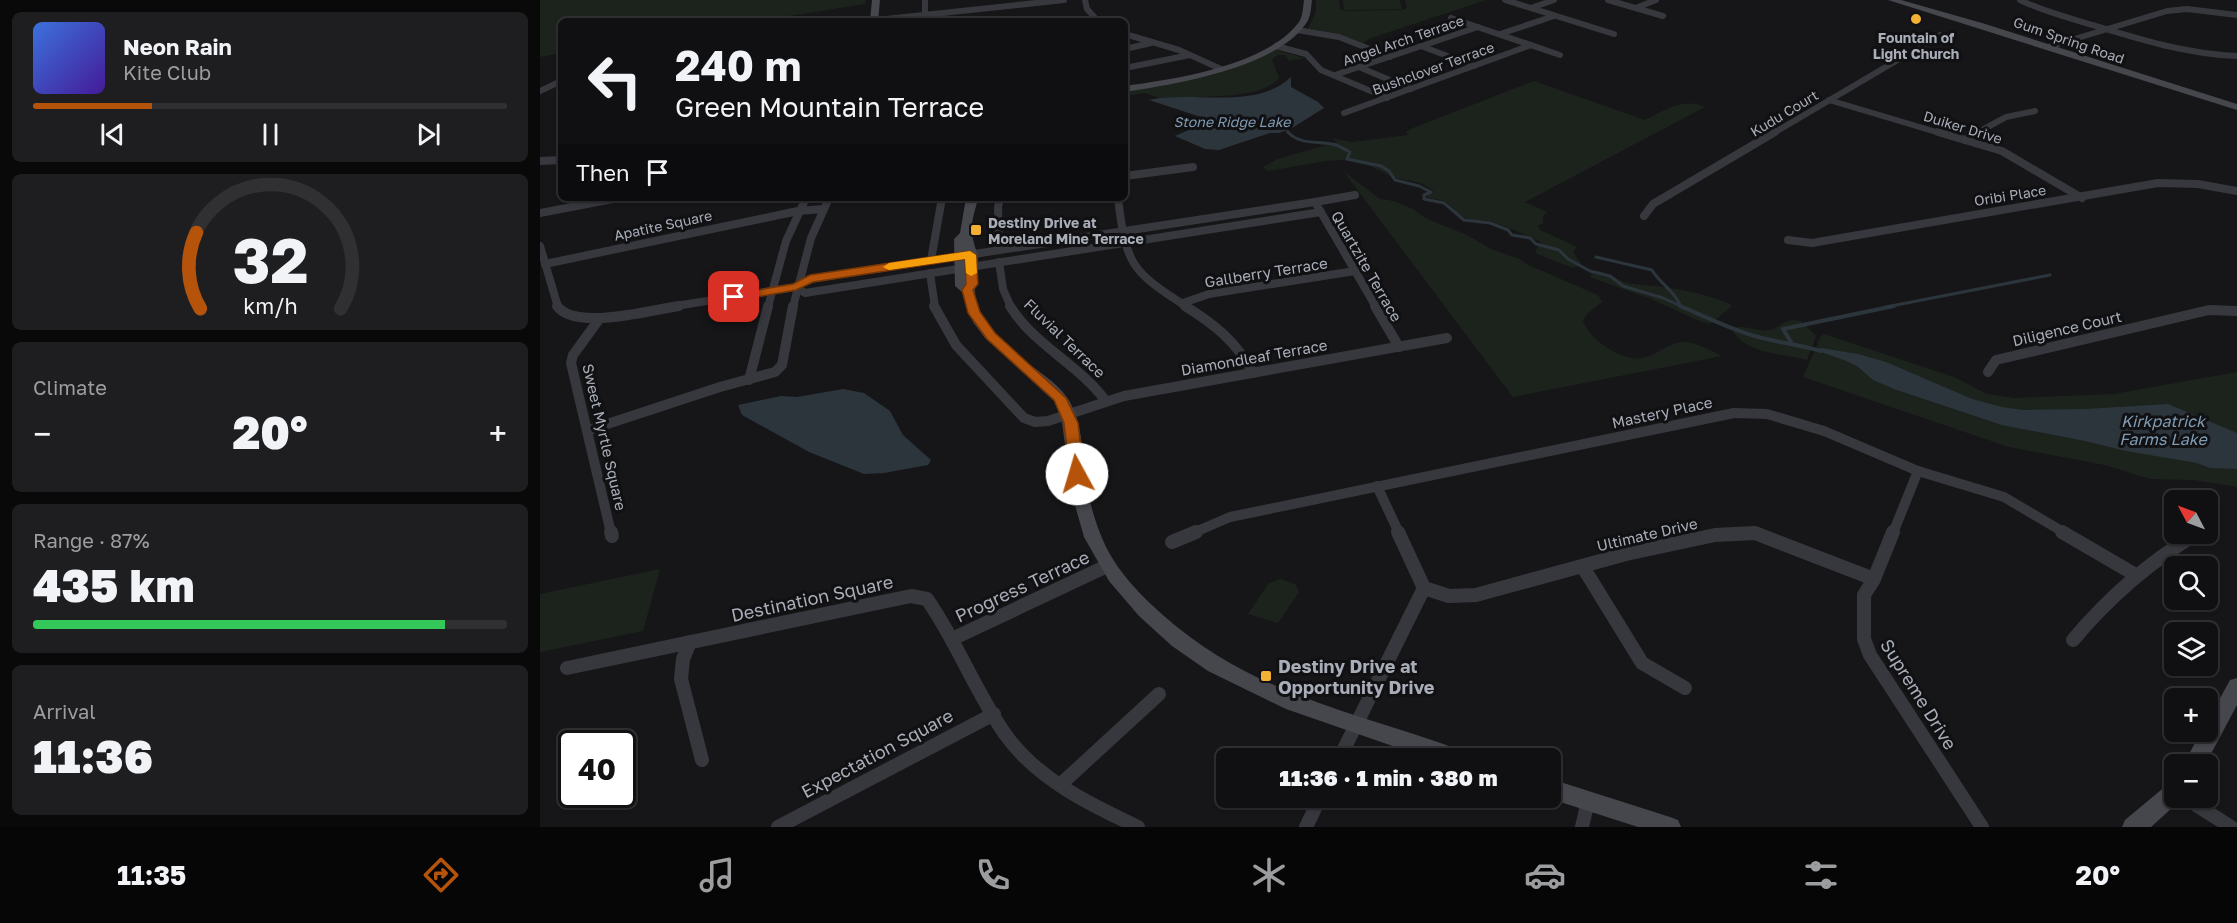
<!DOCTYPE html>
<html lang="en">
<head>
<meta charset="utf-8">
<style>
	:root { --surface:#101012; --page:#1e1e20; --text:#f1f3f6; --muted:#9c9d9f; --line:#303032; --accent:#b45309 }
	body { margin:0; font-family:"Golos Text",sans-serif; background:var(--page); color:var(--text); height:100vh; display:flex; flex-direction:column; font-size:22px; white-space:nowrap }
	* { box-sizing:border-box; margin:0 }
	p { font-size:20px; color:var(--muted) }
	.icon { flex:none; width:33px; height:33px; fill:none; stroke:currentColor; stroke-width:2; stroke-linecap:round; stroke-linejoin:round }
	.map { position:relative; flex:1; overflow:hidden }
	.side { display:flex; flex-direction:column; gap:12px; padding:12px; background:#09090a; width:540px }
	.side>* { flex:none }
	.guide { position:absolute; left:18px; top:18px; width:570px; height:183px; border-radius:9px; box-shadow:0 2px 4px #0004,0 0 0 2px var(--line); background:#101012; color:var(--text); overflow:hidden }
	.needle { width:39px; rotate:311deg }
	.tools { position:absolute; left:1624px; top:490px; display:grid; gap:12px }
	.tools a { display:grid; place-items:center; width:54px; height:54px; border-radius:9px; background:var(--surface); box-shadow:0 2px 4px #0004,0 0 0 2px var(--line); font-size:30px }
	.speed { position:absolute; left:18px; top:730px; display:flex; gap:12px; font-size:30px; font-weight:700; text-align:center }
	.speed>* { display:grid; place-content:center; width:78px; height:78px; border-radius:50%; background:var(--surface); box-shadow:0 2px 4px #0004,0 0 0 2px var(--line); line-height:1 }
	.speed .limit { border:3px solid #111; border-radius:9px; background:#fff; color:#111 }
	.pin { position:absolute; display:grid; place-items:center; width:51px; height:51px; color:#fff; margin:-26px; border-radius:12px; box-shadow:0 3px 9px #0006 }
	.me { position:absolute; width:66px; margin:-33px; rotate:354deg; stroke-linejoin:round; filter:drop-shadow(0 0 4px #0008) }
	.turn { display:flex; align-items:center; gap:21px; height:126px; padding:0 18px; font-size:27px }
	.turn .icon { width:78px; height:78px; stroke-width:2.5 }
	.turn b { display:block; font-size:42px; line-height:51px }
	.then { display:flex; align-items:center; height:57px; padding:0 18px; background:#0003; gap:12px; font-size:22px }
	.big { font-size:45px; font-weight:800; line-height:1.1 }
	.side .tile { flex:1; display:flex; flex-direction:column; justify-content:center; gap:9px; min-width:0; padding:0 21px; border-radius:9px; background:var(--page) }
	.side .dial { align-items:center; gap:0 }
	.dial svg { height:156px; overflow:visible; fill:none; stroke:var(--line); stroke-width:7; stroke-linecap:round; text-anchor:middle }
	.dial text { fill:var(--text); stroke:none }
	.song { display:flex; align-items:center; gap:18px }
	.cover { width:72px; height:72px; border-radius:9px; background:linear-gradient(135deg,hsl(220 70% 55%),hsl(260 70% 35%)) }
	.played { height:6px; border-radius:3px; background:linear-gradient(90deg,var(--accent) 25%,var(--line) 25%) }
	.keys { display:flex; justify-content:space-around; direction:ltr }
	.heat { display:flex; justify-content:space-between; align-items:center; font-size:33px; direction:ltr }
	.charge { height:9px; border-radius:4px; background:linear-gradient(90deg,#34c759 87%,var(--line) 0) }
	.trip { position:absolute; left:676px; top:748px; width:345px; height:60px; border-radius:9px; background:var(--surface); box-shadow:0 2px 4px #0004,0 0 0 2px var(--line); font-weight:800; line-height:60px; text-align:center }
	.menu { display:flex; height:96px; justify-content:space-around; align-items:center; background:#060607; color:var(--muted) }
	.menu .icon { width:42px; height:42px }
	.menu .active { color:var(--accent) }
	.menu b { font-size:27px; color:var(--text) }
	main { display:flex; flex:1; min-height:0 }
	.map>svg:first-child { display:block }
	.green { fill:#1c231d }
	.water { fill:#2c353c }
	.lines { fill:none; stroke-linecap:round; stroke-linejoin:round }
	.stream-far2 { stroke:#2c353c; stroke-width:2 }
	.stream-far1 { stroke:#2c353c; stroke-width:3 }
	.stream { stroke:#2c353c; stroke-width:4 }
	.street-far3 { stroke:#37383d; stroke-width:6 }
	.street-far2 { stroke:#37383d; stroke-width:8 }
	.street-far1 { stroke:#37383d; stroke-width:10 }
	.street { stroke:#37383d; stroke-width:14 }
	.secondary { fill:#45474d; fill-rule:evenodd }
	.route { fill:#b45309; stroke:#753606; stroke-width:1.5 }
	.slow { fill:#f59e0b }
	.poi-dot { fill:#f2b134; stroke:#111113; stroke-width:2 }
	.labels { text-anchor:middle; dominant-baseline:central; stroke-width:6; stroke-linejoin:round; paint-order:stroke }
	.far-poi-label { font-size:14px; font-weight:bold; fill:#a8adb8; stroke:#111113 }
	.far-street-label { font-size:14px; fill:#a8adb8; stroke:#111113 }
	.far-water-label { font-size:14px; font-style:italic; fill:#7f9bb3; stroke:#111113 }
	.street-label { font-size:15px; fill:#a8adb8; stroke:#111113 }
	.water-label { font-size:16px; font-style:italic; fill:#7f9bb3; stroke:#111113 }
	.near-street-label { font-size:18px; fill:#a8adb8; stroke:#111113 }
	.near-poi-label { font-size:18px; font-weight:bold; fill:#a8adb8; stroke:#111113; text-anchor:start }
</style>
</head>
<body>
<main>
<section class="side">
<div class="tile">
<div class="song"><i class="cover"></i><div><b>Neon Rain</b><p>Kite Club</p></div></div>
<div class="played"></div>
<div class="keys"><svg class="icon" aria-label="previous" viewBox="0 0 24 24"><path d="M18 5L8 12l10 7zM5 5v14"/></svg><svg class="icon" aria-label="pause" viewBox="0 0 24 24"><path d="M8 5v14M16 5v14"/></svg><svg class="icon" aria-label="next" viewBox="0 0 24 24"><path d="M6 5l10 7-10 7zM19 5v14"/></svg></div>
</div>
<div class="tile dial"><svg viewBox="0 0 100 80">
<path d="M14 69A42 42 0 1 1 86 69"/>
<path d="M14 69A42 42 0 0 1 12 30" stroke="#b45309"/>
<text x="50" y="56" font-size="32" font-weight="700">32</text>
<text x="50" y="72" font-size="11">km/h</text>
</svg></div>
<div class="tile"><p>Climate</p>
<div class="heat"><a>−</a><b class="big">20°</b><a>+</a></div>
</div>
<div class="tile"><p>Range · 87%</p><b class="big">435 km</b><div class="charge"></div></div>
<div class="tile"><p>Arrival</p><b class="big">11:36</b></div>
</section>
<div class="map">
<svg width="1697" height="827" viewBox="0 0 1697 827">
	<rect width="100%" height="100%" fill="#161618"/>
	<g class="green">
		<polygon points="0,0 326,0 325,4 218,21 21,21 21,53 0,57"/>
		<polygon points="776,0 799,0 800,9 807,11 862,10 867,8 865,0 946,0 831,38 823,43 795,33 768,29 776,12"/>
		<polygon points="803,0 860,0 862,9 804,10"/>
		<path d="M 736,50 L 765,58 L 749,61 L 745,55 L 738,55 L 732,59 L 739,78 C 720,102 649,95 620,98 L 605,93 L 585,96 L 585,91 L 673,75 Z"/>
		<path d="M 994,81 L 1105,120 C 1125,110 1143,97 1165,107 L 985,202 L 1007,212 L 1003,216 L 1003,223 L 998,226 L 1000,230 L 1037,247 L 1033,252 L 1042,265 L 1033,268 L 997,254 L 995,251 L 1001,243 C 998,239 957,223 950,221 C 942,220 934,221 926,218 C 916,215 913,205 904,201 C 898,199 892,200 886,196 L 894,191 L 881,183 L 855,178 L 830,166 L 805,160 L 785,161 L 728,171 L 723,167 L 738,159 L 797,142 L 791,138 L 812,142 L 868,135 L 866,132 L 873,128 Z"/>
		<path d="M 804,172 L 840,199 L 854,201 L 873,209 L 887,219 L 927,235 L 953,250 L 980,259 L 988,265 L 1058,295 L 1062,302 L 1047,314 L 1043,321 C 1050,340 1082,362 1103,358 C 1116,355 1129,343 1142,342 C 1157,342 1169,350 1182,356 L 973,397 Z"/>
		<path d="M 1058,271 C 1071,274 1081,283 1093,284 C 1127,287 1159,291 1190,304 L 1191,307 L 1170,324 L 1162,322 L 1111,299 L 1050,277 L 1052,273 Z"/>
		<path d="M 1252,320 L 1261,321 L 1276,336 L 1267,360 C 1241,353 1211,355 1193,332 L 1197,327 C 1208,326 1221,332 1230,330 C 1239,328 1243,321 1252,320 Z"/>
		<polygon points="1284,334 1414,377 1447,394 1475,398 1574,394 1697,372 1697,487 1653,480 1610,479 1565,465 1469,447 1263,377 1281,336"/>
		<polygon points="120,569 103,631 0,652 0,594"/>
		<polygon points="740,579 755,584 759,592 738,623 708,614 729,583"/>
	</g>
	<g class="water">
		<path d="M 751,77 L 751,87 L 778,102 L 784,108 L 752,128 L 739,133 L 730,133 L 679,150 L 665,149 L 635,136 L 665,123 L 667,120 L 664,118 L 609,100 C 652,90 715,111 751,77 Z"/>
		<polygon points="1281,348 1318,354 1346,362 1432,399 1462,407 1483,410 1546,409 1628,404 1697,433 1697,469 1670,468 1657,463 1586,451 1545,441 1462,425 1354,389 1333,380 1317,366 1304,360 1278,351"/>
		<polygon points="303,389 324,393 350,411 363,435 391,460 388,465 344,473 324,474 269,452 202,415 198,405 241,396 257,397"/>
	</g>
	<g class="lines">
		<polyline class="stream-far2" points="746,130 749,134"/>
		<g class="stream-far1">
			<path d="M 748,132 C 760,146 780,140 796,145 C 801,147 806,150 810,152 L 807,159 L 841,166 L 849,171 L 855,180 L 879,186 L 891,192 L 884,195 L 884,199 L 904,203 L 924,220 L 950,223 L 968,230 L 972,235 L 990,238 L 996,244 L 1019,250 L 1028,259 L 1050,271 L 1070,276 L 1083,286 L 1123,298 L 1143,307"/>
			<path d="M 1056,257 L 1112,270 C 1120,284 1134,290 1140,305"/>
			<polyline points="1346,307 1510,275"/>
		</g>
		<g class="stream">
			<path d="M 1140,306 C 1169,318 1200,334 1231,340 C 1248,344 1264,346 1281,351"/>
			<polyline points="1251,342 1243,329 1354,306"/>
		</g>
		<g class="street-far3">
			<polyline points="385,0 385,21"/>
			<polyline points="545,0 547,9 558,21"/>
			<polyline points="965,0 1074,34"/>
			<polyline points="1068,0 1123,16"/>
			<path d="M 1480,0 C 1502,11 1526,17 1549,24 C 1598,39 1646,54 1697,56"/>
			<polyline points="991,8 1014,0"/>
			<polyline points="1096,8 1116,0"/>
			<polyline points="911,18 1020,55"/>
			<polyline points="327,21 524,0"/>
			<polyline points="757,30 799,37 850,57"/>
			<polyline points="585,34 639,50 681,69"/>
			<polyline points="960,34 1014,16"/>
			<polyline points="736,46 766,54 781,70 847,98"/>
			<polyline points="881,46 934,66"/>
			<polyline points="1508,47 1627,11 1647,9 1697,15"/>
			<polyline points="585,49 611,43"/>
			<polyline points="819,67 871,89"/>
			<polyline points="585,68 650,55"/>
			<polyline points="795,75 938,27"/>
			<polyline points="0,91 21,81"/>
			<polyline points="1289,100 1403,134"/>
			<polyline points="804,113 991,45"/>
			<polyline points="1232,134 1400,35"/>
			<polyline points="1435,134 1466,117 1495,111"/>
		</g>
		<g class="street-far2">
			<polyline points="1398,132 1462,151 1542,198"/>
			<polyline points="585,138 586,135"/>
			<polyline points="1425,140 1437,132"/>
			<polyline points="0,161 21,160"/>
			<polyline points="585,176 653,167"/>
			<polyline points="815,195 775,202 836,307"/>
			<path d="M 578,198 C 586,265 591,271 647,307"/>
			<polyline points="0,213 78,198"/>
			<polyline points="1104,216 1113,204 1235,132"/>
			<polyline points="1248,240 1272,243 1618,183 1658,184 1697,191"/>
			<polyline points="0,246 18,307"/>
			<polyline points="459,250 458,207 460,198"/>
			<polyline points="391,260 402,198"/>
			<polyline points="459,262 463,289 471,307"/>
			<polyline points="5,264 258,211 283,209"/>
			<polyline points="390,273 395,307"/>
			<polyline points="256,287 265,293 781,212"/>
			<polyline points="643,303 669,294 815,271"/>
			<polyline points="129,307 256,287 270,279 775,202"/>
			<polyline points="228,307 246,241 266,198"/>
			<polyline points="253,307 271,238 289,198"/>
		</g>
		<g class="street-far1">
			<path d="M 17,306 C 35,331 111,310 139,306"/>
			<polyline points="394,306 416,345 484,418 495,422 508,421 584,396 907,338"/>
			<path d="M 470,306 C 493,344 538,364 565,400"/>
			<path d="M 645,306 C 674,324 697,342 713,373"/>
			<polyline points="835,306 859,347"/>
			<polyline points="60,318 33,355 31,363 71,533"/>
			<polyline points="1448,372 1456,360 1669,310 1697,311"/>
			<polyline points="209,380 228,306"/>
			<polyline points="49,430 180,387 235,372 242,365 253,306"/>
			<polyline points="837,486 859,533"/>
			<polyline points="1668,526 1674,522 1671,508"/>
			<polyline points="653,533 690,517 1194,413 1227,414 1284,431 1378,471 1464,497 1525,533"/>
			<polyline points="1353,533 1378,471"/>
		</g>
		<g class="street">
			<polyline points="71,532 72,536"/>
			<polyline points="1353,532 1334,579 1324,595 1324,639 1330,655 1442,827"/>
			<polyline points="1522,532 1594,574"/>
			<polyline points="632,542 656,532"/>
			<polyline points="1043,567 1102,663 1145,688"/>
			<polyline points="884,588 909,596 936,595 1086,554 1175,535 1215,533 1334,579"/>
			<polyline points="412,639 567,566"/>
			<path d="M 1533,640 C 1569,597 1608,563 1656,534"/>
			<polyline points="150,642 143,659 141,679 162,760"/>
			<path d="M 27,668 L 371,596 L 387,599 C 417,642 435,691 465,734 C 497,779 549,804 598,827"/>
			<polyline points="799,759 884,588 858,532"/>
			<polyline points="520,785 619,694"/>
			<polyline points="1645,798 1691,827"/>
			<polyline points="238,827 454,714"/>
			<polyline points="766,827 780,798"/>
			<polyline points="1042,827 1048,801"/>
		</g>
		<g class="secondary">
			<polygon points="332,0 340,0 338,21 330,21"/>
			<path d="M 764,0 L 772,0 C 771,7 771,16 767,22 C 738,68 635,84 585,92 L 585,86 C 636,79 726,66 759,22 C 763,16 763,7 764,0 Z"/>
			<polygon points="1348,0 1361,0 1442,23 1697,104 1697,110"/>
			<path d="M 426,198 L 438,198 C 436,208 430,224 432,234 C 433,243 437,250 438,260 C 438,271 435,281 435,291 C 435,317 462,341 480,357 C 497,371 519,383 530,402 C 542,424 542,449 545,473 C 548,498 555,524 566,547 C 579,573 601,596 624,616 C 715,696 817,712 926,752 L 930,759 L 890,759 L 746,709 L 668,671 L 632,646 L 599,616 L 569,581 L 544,537 L 531,491 L 522,422 L 515,402 L 445,338 L 433,322 L 422,292 L 415,286 L 414,239 L 420,233 Z"/>
			<polygon points="1697,678 1697,705 1665,765 1643,765 1661,732 1668,732 1668,720 1690,680"/>
			<polygon points="1011,779 1130,817 1138,820 1141,827 1098,827 1011,799 1009,798 1011,798"/>
			<polygon points="1635,782 1635,798 1643,798 1611,827 1582,827 1585,820 1627,785"/>
		</g>
	</g>
	<polygon class="route" points="430,251 436,255 438,284 433,290 440,312 455,333 526,398 538,423 544,474 542,477 532,477 530,474 524,423 514,400 447,339 428,313 422,290 426,284 425,259 273,282 256,290 194,301 188,297 194,294 253,284 270,275"/>
	<polygon class="slow" points="430,251 436,255 437,273 431,276 426,273 425,259 349,270 343,267 349,263"/>
	<g class="poi-dot">
		<circle cx="1376" cy="19" r="6"/>
		<rect x="430" y="224" width="12" height="12" rx="3"/>
		<rect x="720" y="670" width="12" height="12" rx="3"/>
	</g>
	<g class="labels">
		<g class="far-poi-label">
			<text x="1376" y="37">Fountain of<tspan x="1376" dy="16">Light Church</tspan></text>
			<text x="448" y="222" text-anchor="start">Destiny Drive at<tspan x="448" dy="16">Moreland Mine Terrace</tspan></text>
		</g>
		<g class="far-street-label">
			<text transform="translate(863 40) rotate(-19)">Angel Arch Terrace</text>
			<text transform="translate(1529 40) rotate(19)">Gum Spring Road</text>
			<text transform="translate(893 68) rotate(-20)">Bushclover Terrace</text>
			<text transform="translate(1244 113) rotate(-31)">Kudu Court</text>
			<text transform="translate(1423 127) rotate(17)">Duiker Drive</text>
			<text transform="translate(1470 195) rotate(-9)">Oribi Place</text>
			<text transform="translate(123 225) rotate(-12)">Apatite Square</text>
		</g>
		<g class="far-water-label">
			<text x="692" y="121">Stone Ridge Lake</text>
		</g>
		<g class="street-label">
			<text transform="translate(827 266) rotate(60)">Quartzite Terrace</text>
			<text transform="translate(726 272) rotate(-9)">Gallberry Terrace</text>
			<text transform="translate(1527 328) rotate(-13)">Diligence Court</text>
			<text transform="translate(525 338) rotate(44)">Fluvial Terrace</text>
			<text transform="translate(714 357) rotate(-10)">Diamondleaf Terrace</text>
			<text transform="translate(1122 412) rotate(-12)">Mastery Place</text>
			<text transform="translate(65 437) rotate(77)">Sweet Myrtle Square</text>
			<text transform="translate(1107 534) rotate(-13)">Ultimate Drive</text>
		</g>
		<g class="water-label">
			<text x="1623" y="421">Kirkpatrick<tspan x="1623" dy="18">Farms Lake</tspan></text>
		</g>
		<g class="near-street-label">
			<text transform="translate(482 586) rotate(-25)">Progress Terrace</text>
			<text transform="translate(272 598) rotate(-12)">Destination Square</text>
			<text transform="translate(1379 694) rotate(58)">Supreme Drive</text>
			<text transform="translate(337 753) rotate(-28)">Expectation Square</text>
		</g>
		<g class="near-poi-label">
			<text x="738" y="666">Destiny Drive at<tspan x="738" dy="21">Opportunity Drive</tspan></text>
		</g>
	</g>
</svg>
<div class="tools">
<a><svg class="needle" viewBox="-14 -14 28 28"><path d="M0-13l5 13h-10z" fill="#e53935"/><path d="M0 13l5-13h-10z" fill="#9c9d9f"/></svg></a>
<a><svg class="icon" aria-label="search" viewBox="0 0 24 24"><circle cx="10" cy="10" r="6"/><path d="M15 15l6 6"/></svg></a>
<a><svg class="icon" aria-label="layers" viewBox="0 0 24 24"><path d="M12 4l9 5-9 5-9-5zM3 14l9 5 9-5"/></svg></a>
<a>+</a>
<a>−</a>
</div>
<div class="speed"><div class="limit">40</div></div>
<div class="pin" style="left:194px;top:297px;background:#d93025"><svg class="icon" aria-label="arrive" viewBox="0 0 24 24"><path d="M6 21V4h12l-3 4 3 4H6"/></svg></div>
<svg class="me" style="left:537px;top:474px" viewBox="-20 -20 40 40"><circle r="19" fill="#fff"/><path d="M0-13L10 11 0 6-10 11z" fill="#b45309"/></svg>
<div class="trip">11:36 · 1 min · 380 m</div>
<div class="guide">
<div class="turn"><svg class="icon" aria-label="left" viewBox="0 0 24 24"><path d="M17 20v-9H6M10 6l-5 5 5 5"/></svg><div><b>240 m</b>Green Mountain Terrace</div></div>
<div class="then">Then<svg class="icon" aria-label="arrive" viewBox="0 0 24 24"><path d="M6 21V4h12l-3 4 3 4H6"/></svg></div>
</div>
</div>
</main>
<nav class="menu">
<b>11:35</b>
<svg class="icon active" aria-label="directions" viewBox="0 0 24 24"><path d="M12 3l9 9-9 9-9-9zM9 14v-3h6M13 9l2 2-2 2"/></svg>
<svg class="icon" aria-label="music" viewBox="0 0 24 24"><path d="M9 18V5l10-2v13"/><circle cx="6" cy="18" r="3"/><circle cx="16" cy="16" r="3"/></svg>
<svg class="icon" aria-label="phone" viewBox="0 0 24 24"><path d="M5 4h4l2 5-3 2q2 4 5 5l2-3 5 2v4C11 20 4 13 5 4z"/></svg>
<svg class="icon" aria-label="climate" viewBox="0 0 24 24"><path d="M12 3v18M4 7l16 10M4 17L20 7"/></svg>
<svg class="icon" aria-label="car" viewBox="0 0 24 24"><path d="M5 17H2v-5l4-1 3-4h7l3 4 3 1v5h-3M9 17h6M6 11h13"/><circle cx="7" cy="17" r="2"/><circle cx="17" cy="17" r="2"/></svg>
<svg class="icon" aria-label="filters" viewBox="0 0 24 24"><path d="M4 7h16M4 17h16"/><circle cx="9" cy="7" r="2"/><circle cx="15" cy="17" r="2"/></svg>
<b>20°</b>
</nav>
</body>
</html>
